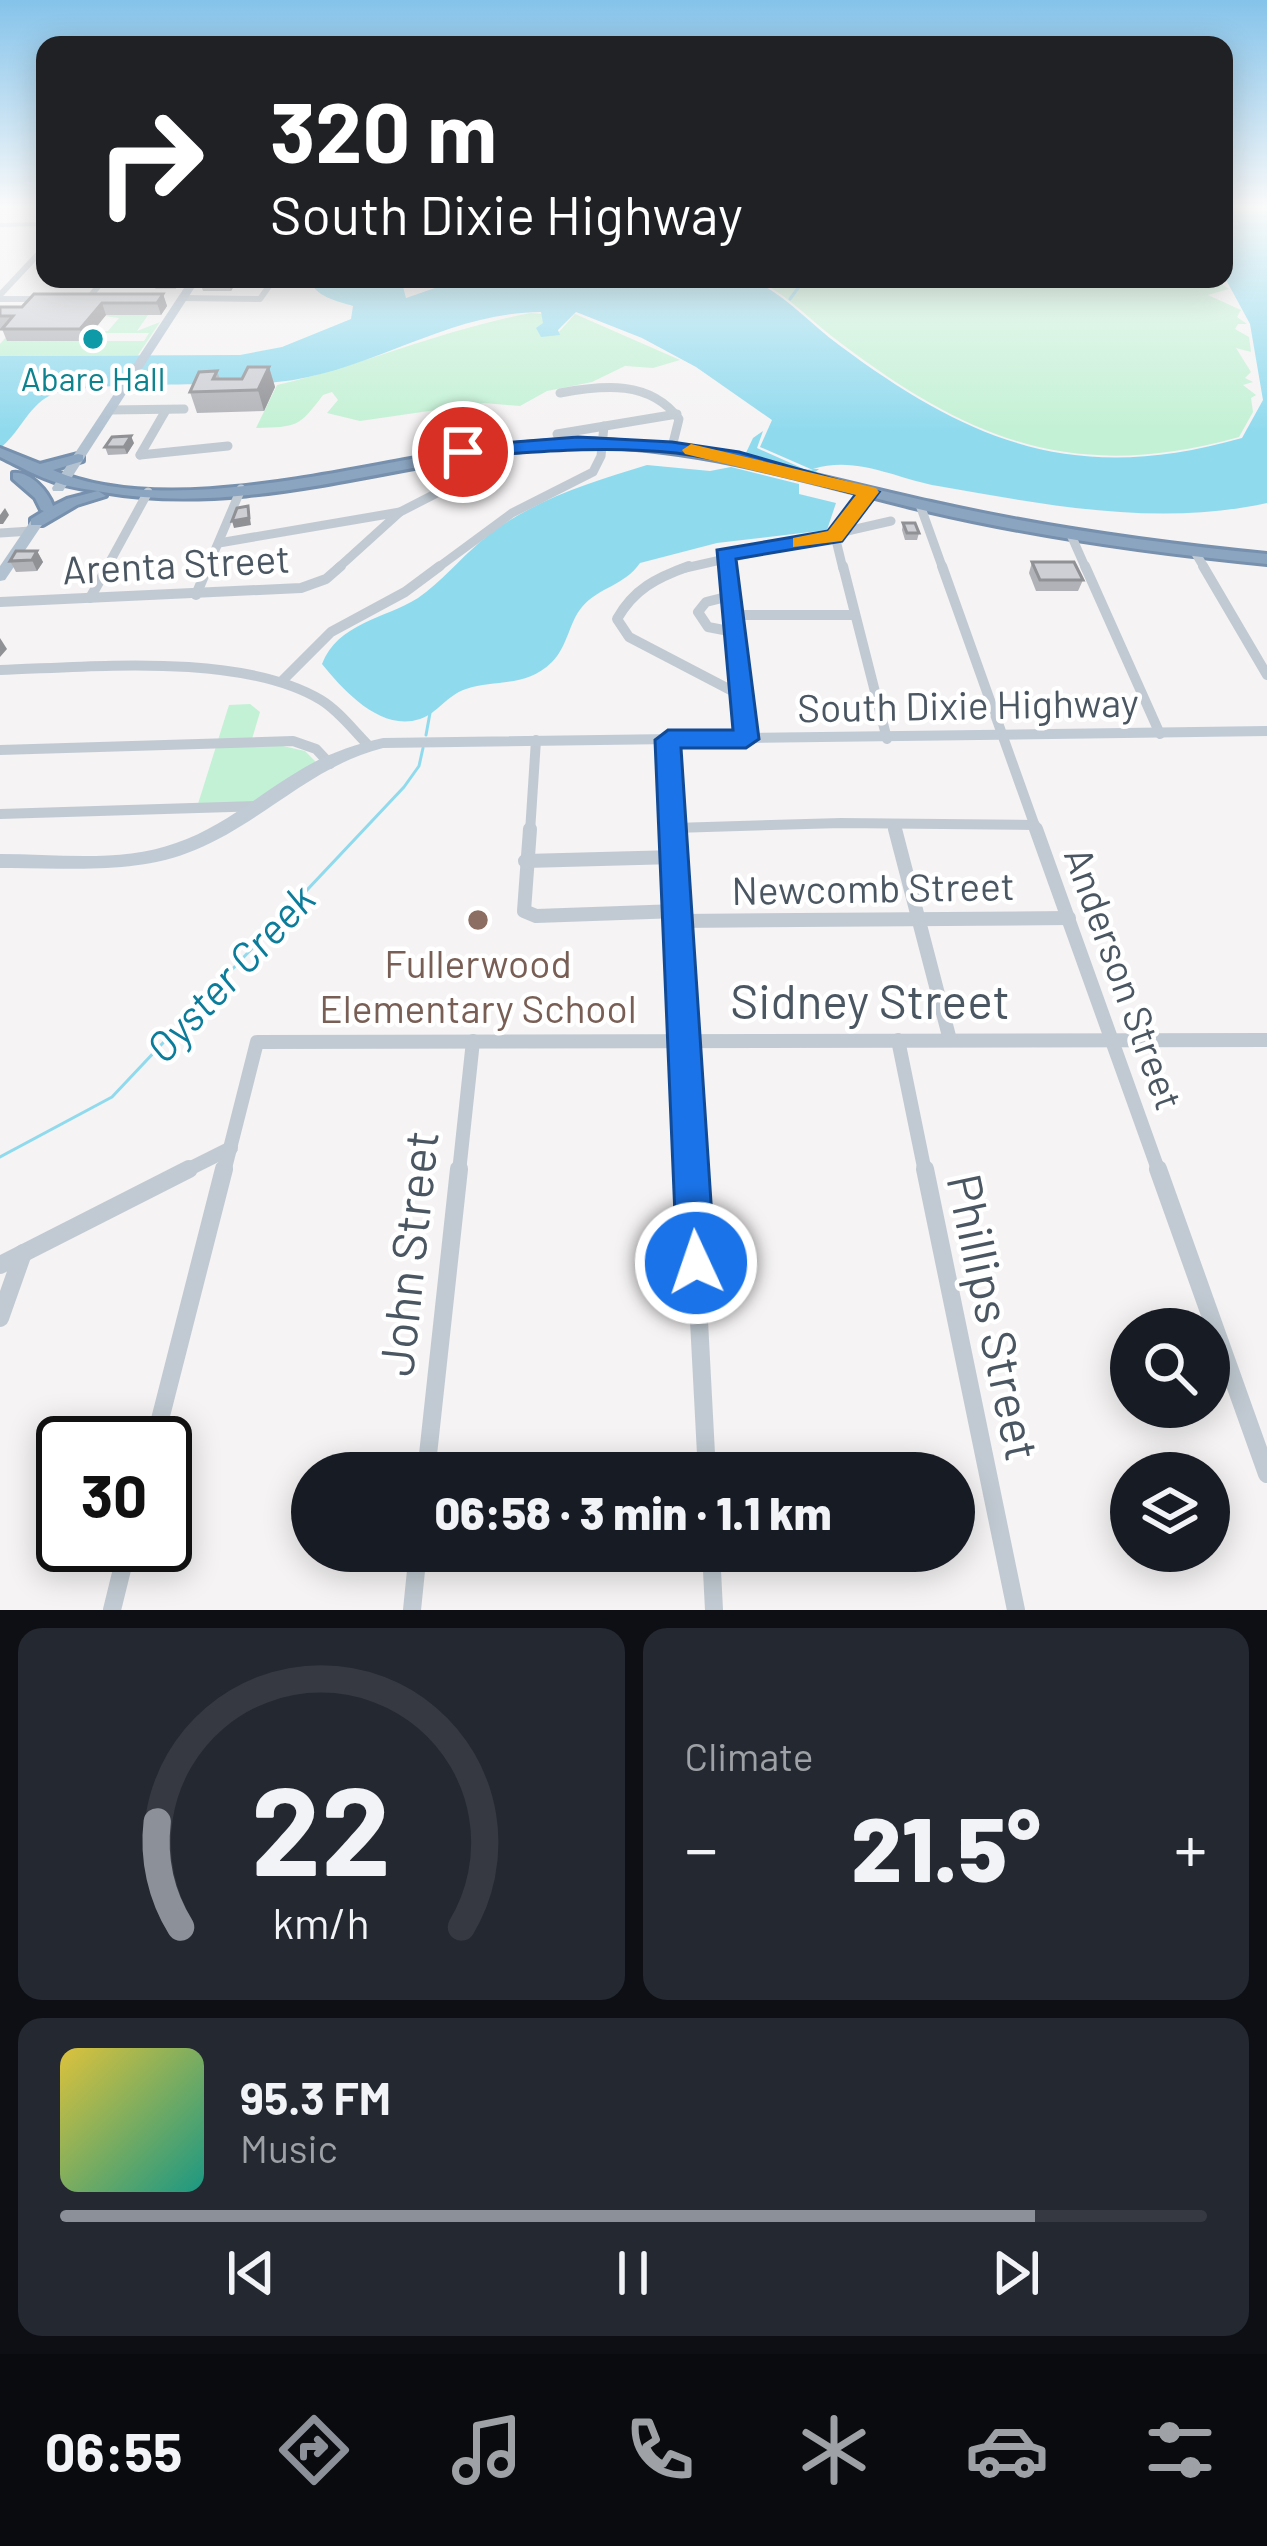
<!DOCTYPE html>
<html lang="en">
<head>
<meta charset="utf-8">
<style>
	:root { --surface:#171b24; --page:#242831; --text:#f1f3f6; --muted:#9ea1a6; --line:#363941; --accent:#8c9099 }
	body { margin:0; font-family:Barlow,sans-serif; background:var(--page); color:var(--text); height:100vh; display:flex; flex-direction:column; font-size:45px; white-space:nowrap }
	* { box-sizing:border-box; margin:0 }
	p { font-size:39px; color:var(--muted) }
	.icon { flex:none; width:66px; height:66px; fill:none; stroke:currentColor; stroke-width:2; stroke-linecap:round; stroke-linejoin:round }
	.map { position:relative; height:1610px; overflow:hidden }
	.details { display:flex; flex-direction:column; gap:18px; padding:18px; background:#0d0f14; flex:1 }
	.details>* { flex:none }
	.top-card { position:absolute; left:36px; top:36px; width:1197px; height:252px; border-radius:24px; box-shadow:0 6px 30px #0003; background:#202124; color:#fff; overflow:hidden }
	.fabs { position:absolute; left:1110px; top:1308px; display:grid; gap:24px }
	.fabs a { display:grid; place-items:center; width:120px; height:120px; border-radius:50%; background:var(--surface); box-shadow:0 6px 30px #0003; font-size:60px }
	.speed { position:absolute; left:36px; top:1416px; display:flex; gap:24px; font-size:60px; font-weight:700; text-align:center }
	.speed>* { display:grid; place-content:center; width:156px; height:156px; border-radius:50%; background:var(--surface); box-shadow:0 6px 30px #0003; line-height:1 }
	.speed .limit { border:6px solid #111; border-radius:18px; background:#fff; color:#111 }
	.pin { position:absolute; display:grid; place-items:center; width:102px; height:102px; color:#fff; margin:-51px; border:6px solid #fff; border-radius:50%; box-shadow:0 3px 12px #0007 }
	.me { position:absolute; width:132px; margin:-66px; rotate:357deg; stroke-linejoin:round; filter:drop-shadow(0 0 9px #0008) }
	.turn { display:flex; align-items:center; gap:42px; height:252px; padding:0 36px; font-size:54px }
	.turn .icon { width:156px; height:156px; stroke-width:2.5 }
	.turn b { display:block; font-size:84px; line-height:102px }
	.big { font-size:90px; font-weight:800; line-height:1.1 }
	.details .widget { flex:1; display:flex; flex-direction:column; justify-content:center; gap:18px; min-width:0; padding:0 42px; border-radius:24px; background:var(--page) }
	.details .dial { align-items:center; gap:0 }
	.dial svg { height:312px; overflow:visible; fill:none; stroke:var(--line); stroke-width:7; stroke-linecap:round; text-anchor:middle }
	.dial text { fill:var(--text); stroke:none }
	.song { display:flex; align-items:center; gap:36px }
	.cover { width:144px; height:144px; border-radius:18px; background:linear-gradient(135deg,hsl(50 70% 55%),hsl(170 70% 35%)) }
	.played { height:12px; border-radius:6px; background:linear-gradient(90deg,var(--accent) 85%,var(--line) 85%) }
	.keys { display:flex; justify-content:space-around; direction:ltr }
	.heat { display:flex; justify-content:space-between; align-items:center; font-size:66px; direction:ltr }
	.details .tiles { flex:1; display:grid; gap:18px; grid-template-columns:1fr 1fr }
	.widget:last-child { grid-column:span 2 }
	.trip { position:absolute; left:291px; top:1452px; width:684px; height:120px; border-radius:60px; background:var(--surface); box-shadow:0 6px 30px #0003; font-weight:800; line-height:120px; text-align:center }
	.dock { display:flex; height:192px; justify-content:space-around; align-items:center; background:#090b0e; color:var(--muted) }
	.dock .icon { width:84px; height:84px }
	.dock .current { color:var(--accent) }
	.dock b { font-size:54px; color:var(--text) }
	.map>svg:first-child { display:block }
	.green { fill:#c3f1d5 }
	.water { fill:#90daee }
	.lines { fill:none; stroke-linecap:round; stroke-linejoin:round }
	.stream { stroke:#90daee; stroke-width:3 }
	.highway-casing { stroke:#7690ad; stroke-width:6 }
	.street-far4 { stroke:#c1cad2; stroke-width:6 }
	.street-far3 { stroke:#c1cad2; stroke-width:9 }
	.street-far2 { stroke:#c1cad2; stroke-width:10 }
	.street-far1 { stroke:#c1cad2; stroke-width:14 }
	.street { stroke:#c1cad2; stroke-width:18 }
	.secondary { fill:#c1cbd6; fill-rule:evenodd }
	.primary { fill:#b3c2d1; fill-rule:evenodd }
	.highway { fill:#8ba5c1; fill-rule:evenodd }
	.wall { fill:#b0b2b7 }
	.shaded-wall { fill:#909195 }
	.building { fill:#cdcfd5; stroke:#909195; stroke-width:3 }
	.route { fill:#1a73e8; stroke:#114b97; stroke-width:3 }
	.slow { fill:#f59e0b }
	.culture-dot { fill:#0f9aa8; stroke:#fff; stroke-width:4.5 }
	.education-dot { fill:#8d6e63; stroke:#fff; stroke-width:4.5 }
	.labels { text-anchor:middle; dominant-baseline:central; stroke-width:9; stroke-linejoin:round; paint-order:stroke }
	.far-culture-label { font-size:33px; fill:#0d838f; stroke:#fff }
	.street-label { font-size:39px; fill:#4a5661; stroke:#fff }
	.education-label { font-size:39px; fill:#785e54; stroke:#fff }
	.water-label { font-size:42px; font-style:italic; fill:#0c7c9b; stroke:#fff }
	.near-street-label { font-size:48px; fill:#4a5661; stroke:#fff }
</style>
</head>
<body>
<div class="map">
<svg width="1267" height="1610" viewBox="0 0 1267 1610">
	<rect width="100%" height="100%" fill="#f5f3f3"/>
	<g class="green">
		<path d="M 755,279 L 1215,279 L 1229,289 L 1208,295 L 1241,310 L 1237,317 L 1247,324 L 1238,324 L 1235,329 L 1249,337 L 1251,352 L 1236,348 L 1251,372 L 1245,378 L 1253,382 L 1243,385 L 1256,395 L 1251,398 L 1253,412 L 1239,437 C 1075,483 971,441 842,344 C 811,322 790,296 755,279 Z"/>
		<polygon points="37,302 9,341 144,341 149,333 89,333 108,331 119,318 97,315 148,315 137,331 160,322 138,355 0,356 0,344"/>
		<path d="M 531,313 L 542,314 L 557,334 L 575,314 L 680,360 L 653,368 L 625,366 L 592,382 L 547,391 L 520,406 L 484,403 L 360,421 L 327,413 L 338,400 L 332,392 L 323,395 C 299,427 297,427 256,428 L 277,385 C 364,365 444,329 531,313 Z"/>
		<polygon points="250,704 260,712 252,739 305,751 318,764 256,803 198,804 229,705"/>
	</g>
	<g class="water">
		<path d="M 1224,206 L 1267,206 L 1267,503 C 1157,527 1047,505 938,486 C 897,479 856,455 813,469 L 819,469 L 813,474 L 744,457 L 753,438 L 763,431 L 757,448 L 804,469 L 813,470 L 760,447 L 772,420 L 696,367 L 642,338 L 576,312 L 558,330 L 560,335 L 541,337 L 536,328 L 543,323 L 541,312 C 447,312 369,373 277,382 C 231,387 80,380 49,396 C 28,407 18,435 0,448 L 0,356 L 240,355 L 282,347 L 351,319 L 353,306 C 338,301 314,297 310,279 L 401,279 L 406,298 L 461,279 L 751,279 C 787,296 808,322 839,345 C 972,444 1077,485 1242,438 L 1263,400 L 1250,324 L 1224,276 Z"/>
		<path d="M 647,465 L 710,471 L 731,467 L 799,484 L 799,494 L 836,503 L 827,530 L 717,543 L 640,563 C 624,586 599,587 582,607 C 569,622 568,646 552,662 C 526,688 496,679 466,689 C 447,695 438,713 420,719 C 381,732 344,691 322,664 C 338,623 384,619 418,598 C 441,582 459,560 480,542 C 528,501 588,483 647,465 Z"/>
	</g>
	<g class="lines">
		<g class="stream">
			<polyline points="880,279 895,285 940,285"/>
			<polyline points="790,299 801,284 817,279"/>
			<polyline points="426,735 430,713"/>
			<polyline points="0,1157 112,1097 404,787 419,766 423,748"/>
		</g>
		<defs>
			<g id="highway">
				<path d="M 580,439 C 701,442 814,476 931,502 C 1042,527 1154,543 1267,554 L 1267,564 C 1152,553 1039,537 927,511 C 813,484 698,445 579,447 C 421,451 262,520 103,492 C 88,489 72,488 58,483 C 38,477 19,466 0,457 L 0,448 L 40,464 L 78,454 L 83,455 L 83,461 L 53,470 C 157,516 325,473 434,455 C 482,446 531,442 580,439 Z"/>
				<path d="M 13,473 C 30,471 48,491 53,506 L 67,499 L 98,491 L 106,496 L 77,505 L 43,525 L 31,525 L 31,519 L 44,511 L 41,510 L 35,498 L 13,479 Z"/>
			</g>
		</defs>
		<use href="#highway" class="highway-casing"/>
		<g class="street-far4">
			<polyline points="0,295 45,247"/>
			<polyline points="182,298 260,299 274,279"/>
			<polyline points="88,299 104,279"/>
		</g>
		<g class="street-far3">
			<path d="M 560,393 C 603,385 650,380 679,419 L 672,447"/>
			<polyline points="109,410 184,409"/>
			<polyline points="557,434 677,414"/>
			<polyline points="140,455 228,446"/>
			<polyline points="140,455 166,410"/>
			<polyline points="920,505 943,569"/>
			<polyline points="0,533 31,531"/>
			<polyline points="1071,535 1086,569"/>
			<polyline points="219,543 400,512 472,475 463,452"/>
			<polyline points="1195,552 1205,569"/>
			<polyline points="725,554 727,569"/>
			<polyline points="106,569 148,492"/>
			<polyline points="207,569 241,489"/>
			<polyline points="337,569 400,512"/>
			<polyline points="436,569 512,513 593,472 601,456 604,426"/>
			<polyline points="681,569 891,521"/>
			<polyline points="843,569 835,536 869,492"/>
		</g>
		<g class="street-far2">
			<path d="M 689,566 C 656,578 634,589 617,619 L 629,637 L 742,696"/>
			<polyline points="726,566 746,739"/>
			<polyline points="843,566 887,739"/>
			<polyline points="942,566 1037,832"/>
			<polyline points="1085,566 1160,734"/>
			<polyline points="1203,566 1267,675"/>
			<polyline points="196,595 208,566"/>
			<polyline points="730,596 706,602 698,612 708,627 734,632"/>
			<polyline points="90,598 108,566"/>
			<polyline points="0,602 301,588 326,579 341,566"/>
			<polyline points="733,615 855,615"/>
			<path d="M 0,670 C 92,667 241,652 321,700 C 339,711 353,730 368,745"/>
			<polyline points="282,681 331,632 405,592 440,566"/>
			<polyline points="668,740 673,832"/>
			<polyline points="0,750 293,741 316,749 330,764"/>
			<polyline points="0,814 260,806"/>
			<polyline points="894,824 896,832"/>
			<polyline points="674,828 841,823 1035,825"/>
			<polyline points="530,832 536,740"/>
		</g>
		<g class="street-far1">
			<polyline points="530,829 524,911 536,916 678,911"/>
			<polyline points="673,829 691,1172"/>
			<polyline points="895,829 950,1040"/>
			<polyline points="1036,829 1159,1172"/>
			<polyline points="525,861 676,857"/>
			<polyline points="678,921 1069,918"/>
			<polyline points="898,1040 925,1172"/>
			<polyline points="183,1172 231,1148"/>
			<polyline points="224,1172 257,1042 1267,1040"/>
			<polyline points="459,1172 473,1041"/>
		</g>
		<g class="street">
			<polyline points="691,1169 707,1473"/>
			<polyline points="925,1169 1016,1610"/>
			<polyline points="1158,1169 1267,1474"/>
			<polyline points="0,1265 189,1169"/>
			<polyline points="0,1318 23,1253"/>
			<polyline points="154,1443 224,1169"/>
			<polyline points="426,1473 459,1169"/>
			<polyline points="711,1551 714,1610"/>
			<polyline points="112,1610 128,1545"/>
			<polyline points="412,1610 418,1551"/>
		</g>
		<g class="secondary">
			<polygon points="45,222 45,226 0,227 0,223"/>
			<polygon points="0,296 49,296 54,299 49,302 0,302"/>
			<path d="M 1267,726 L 1267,736 L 383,748 C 311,766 262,823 195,850 C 133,876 65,867 0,868 L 0,854 C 57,854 122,863 176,843 C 221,828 257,796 297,772 C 324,755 352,745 383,738 Z"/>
		</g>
		<g class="primary">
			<polygon points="190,279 200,279 63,491 53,491 52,488"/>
			<polygon points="37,518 44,522 5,580 0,581 0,566 32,519"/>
		</g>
		<use href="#highway" class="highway"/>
	</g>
	<g class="wall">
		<polygon points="202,279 238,279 231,291 203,291 200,282"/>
		<polygon points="163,294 167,306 161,315 106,315 85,341 7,341 2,329 0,329 0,307 22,307"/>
		<polygon points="269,367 275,387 264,411 197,413 190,392 217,371 220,379 242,379"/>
		<polygon points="134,443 127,454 108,455 105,447"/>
		<polygon points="903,523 919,533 917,540 905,540 902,530"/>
		<polygon points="37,551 43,562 37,571 16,572 10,561"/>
		<polygon points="1032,562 1083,580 1078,591 1036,591 1029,573"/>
	</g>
	<g class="shaded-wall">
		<polygon points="230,279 238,279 231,291 228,282"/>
		<polygon points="163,294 167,306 161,315 157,303"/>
		<polygon points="102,303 106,315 85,341 80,329"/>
		<polygon points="269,367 275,387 264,411 258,390"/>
		<polygon points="131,436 134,443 127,454 124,447"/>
		<polygon points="248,506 251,525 234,528 232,521"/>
		<polygon points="5,508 9,515 3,524 0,524 0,515"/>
		<polygon points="37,551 43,562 37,571 32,560"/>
		<polygon points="0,638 7,649 0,657"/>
	</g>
	<g class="building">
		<polygon points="202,279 230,279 228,282 200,282"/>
		<polygon points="162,281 179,281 175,287 158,287"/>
		<polygon points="34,294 163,294 157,303 102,303 80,329 2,329 13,316 0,316 0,307 22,307"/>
		<polygon points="248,367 269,367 258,390 190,392 199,372 217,371 213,379 242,379"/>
		<polygon points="131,436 124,447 105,447 112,437"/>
		<polygon points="248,506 249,518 232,521 237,508"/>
		<polygon points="903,523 915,523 919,533 907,533"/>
		<polygon points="16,551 37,551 32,560 10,561"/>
		<polygon points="1032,562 1074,562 1083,580 1040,580"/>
	</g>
	<linearGradient id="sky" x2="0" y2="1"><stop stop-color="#85c3ea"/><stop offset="0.48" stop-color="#fafafa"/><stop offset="1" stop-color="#fafafa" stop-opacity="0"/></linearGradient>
	<rect width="1267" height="431" fill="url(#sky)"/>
	<path class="route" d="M 578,437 L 672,442 L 739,452 L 879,492 L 842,541 L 736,559 L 759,739 L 746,748 L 681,748 L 715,1263 L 709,1277 L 696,1282 L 682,1277 L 677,1263 L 655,740 L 668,730 L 733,730 L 717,550 L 828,531 L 856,494 C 797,479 737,461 676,453 C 605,445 534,452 463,457 L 453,452 L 463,446 Z"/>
	<polygon class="slow" points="691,444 876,488 879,492 842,541 793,547 793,538 828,531 856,495 685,454 682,450"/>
	<circle class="culture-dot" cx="93" cy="339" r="12"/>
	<circle class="education-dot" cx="478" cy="920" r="12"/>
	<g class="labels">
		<g class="far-culture-label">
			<text x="93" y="378">Abare Hall</text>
		</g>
		<g class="street-label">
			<text transform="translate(176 563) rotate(-3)">Arenta Street</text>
			<text transform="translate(968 704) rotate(-1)">South Dixie Highway</text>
			<text transform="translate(873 887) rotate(-1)">Newcomb Street</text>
			<text transform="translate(1125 978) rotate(70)">Anderson Street</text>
		</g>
		<g class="education-label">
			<text x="478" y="962">Fullerwood<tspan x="478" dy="45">Elementary School</tspan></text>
		</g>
		<g class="water-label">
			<text transform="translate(229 972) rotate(-47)">Oyster Creek</text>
		</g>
		<g class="near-street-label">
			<text x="870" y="1000">Sidney Street</text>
			<text transform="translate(407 1253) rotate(-84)">John Street</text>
			<text transform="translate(995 1317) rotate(78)">Phillips Street</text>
		</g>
	</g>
</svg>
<div class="fabs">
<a><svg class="icon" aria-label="search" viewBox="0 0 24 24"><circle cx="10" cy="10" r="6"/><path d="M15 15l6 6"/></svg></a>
<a><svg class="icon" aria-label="layers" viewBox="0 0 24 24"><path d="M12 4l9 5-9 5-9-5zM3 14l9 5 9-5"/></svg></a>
</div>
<div class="speed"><div class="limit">30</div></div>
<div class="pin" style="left:463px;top:452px;background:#d93025"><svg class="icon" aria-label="arrive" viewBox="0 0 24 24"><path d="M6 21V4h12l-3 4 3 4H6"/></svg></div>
<svg class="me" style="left:696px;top:1263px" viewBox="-20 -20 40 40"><circle r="17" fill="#1a73e8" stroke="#fff" stroke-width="3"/><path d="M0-11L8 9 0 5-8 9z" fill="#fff"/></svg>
<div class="trip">06:58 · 3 min · 1.1 km</div>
<div class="top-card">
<div class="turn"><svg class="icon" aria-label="right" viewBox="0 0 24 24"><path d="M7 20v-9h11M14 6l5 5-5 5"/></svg><div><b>320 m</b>South Dixie Highway</div></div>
</div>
</div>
<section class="details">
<div class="tiles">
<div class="widget dial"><svg viewBox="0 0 100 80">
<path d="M14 69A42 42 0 1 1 86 69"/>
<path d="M14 69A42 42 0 0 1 8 42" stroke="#8c9099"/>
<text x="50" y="56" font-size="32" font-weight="700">22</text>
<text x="50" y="72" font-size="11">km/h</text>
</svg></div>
<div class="widget"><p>Climate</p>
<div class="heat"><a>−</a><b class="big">21.5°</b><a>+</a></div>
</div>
<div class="widget">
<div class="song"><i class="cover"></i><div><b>95.3 FM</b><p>Music</p></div></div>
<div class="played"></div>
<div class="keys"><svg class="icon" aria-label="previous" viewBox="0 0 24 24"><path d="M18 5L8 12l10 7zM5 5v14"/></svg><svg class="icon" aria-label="pause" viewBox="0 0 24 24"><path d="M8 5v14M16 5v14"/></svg><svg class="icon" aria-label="next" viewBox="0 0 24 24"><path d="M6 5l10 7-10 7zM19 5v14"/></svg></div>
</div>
</div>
</section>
<nav class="dock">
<b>06:55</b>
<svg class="icon current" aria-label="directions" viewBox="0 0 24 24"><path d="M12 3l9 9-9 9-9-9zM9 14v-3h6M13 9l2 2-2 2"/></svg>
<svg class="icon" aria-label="music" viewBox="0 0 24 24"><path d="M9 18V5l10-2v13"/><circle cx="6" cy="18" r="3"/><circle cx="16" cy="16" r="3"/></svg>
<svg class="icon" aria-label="phone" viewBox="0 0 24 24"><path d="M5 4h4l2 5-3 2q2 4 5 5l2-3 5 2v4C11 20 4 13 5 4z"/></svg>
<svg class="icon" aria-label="climate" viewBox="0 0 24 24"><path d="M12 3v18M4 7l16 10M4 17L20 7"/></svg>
<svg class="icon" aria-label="car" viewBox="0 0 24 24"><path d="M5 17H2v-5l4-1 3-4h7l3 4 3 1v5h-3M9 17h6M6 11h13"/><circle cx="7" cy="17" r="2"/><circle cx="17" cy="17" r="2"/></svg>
<svg class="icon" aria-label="filters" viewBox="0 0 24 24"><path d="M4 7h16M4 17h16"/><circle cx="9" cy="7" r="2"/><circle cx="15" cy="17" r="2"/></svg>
</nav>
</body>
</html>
